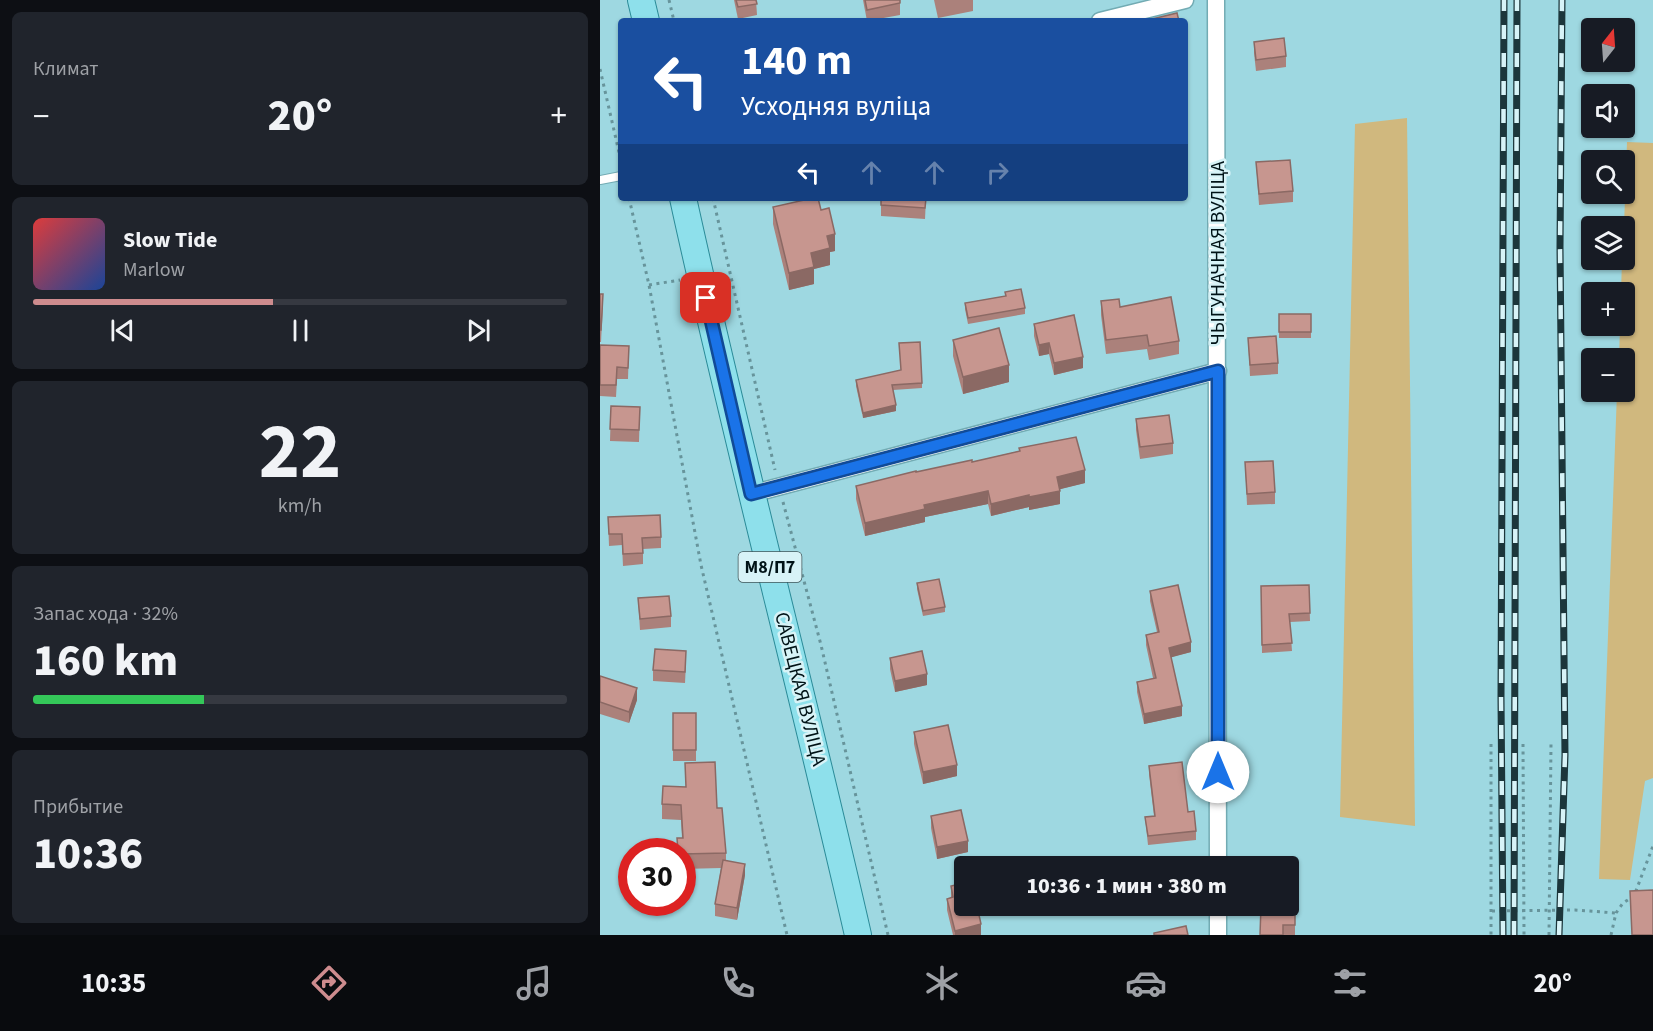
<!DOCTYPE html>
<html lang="ru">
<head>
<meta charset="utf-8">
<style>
	:root { --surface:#171b24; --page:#20242c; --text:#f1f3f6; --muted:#9ea1a6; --line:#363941; --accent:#ce8c8e }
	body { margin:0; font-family:"Source Sans 3",sans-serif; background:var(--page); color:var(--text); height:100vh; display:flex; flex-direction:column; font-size:22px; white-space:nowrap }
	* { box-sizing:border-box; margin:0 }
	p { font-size:20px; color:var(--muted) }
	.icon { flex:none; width:33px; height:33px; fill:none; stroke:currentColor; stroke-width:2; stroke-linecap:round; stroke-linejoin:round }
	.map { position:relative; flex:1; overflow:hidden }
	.side { display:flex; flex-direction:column; gap:12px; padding:12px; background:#0d0f14; width:600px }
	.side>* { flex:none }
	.guide { position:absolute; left:18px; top:18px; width:570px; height:183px; border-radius:6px; box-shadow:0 2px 4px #0004; background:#1a4fa0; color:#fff; overflow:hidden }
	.needle { width:39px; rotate:17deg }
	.tools { position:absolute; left:981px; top:18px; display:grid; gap:12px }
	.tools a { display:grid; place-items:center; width:54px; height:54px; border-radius:6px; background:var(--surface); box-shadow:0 2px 4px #0004; font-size:30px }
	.speed { position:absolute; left:18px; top:838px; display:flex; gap:12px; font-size:30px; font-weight:700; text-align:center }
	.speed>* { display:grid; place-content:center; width:78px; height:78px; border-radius:50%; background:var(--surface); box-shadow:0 2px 4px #0004; line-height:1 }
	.speed .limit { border:9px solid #d22; background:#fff; color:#111 }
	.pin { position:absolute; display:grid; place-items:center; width:51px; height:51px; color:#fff; margin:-26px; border-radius:12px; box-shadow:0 3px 9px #0006 }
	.me { position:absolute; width:66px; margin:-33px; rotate:0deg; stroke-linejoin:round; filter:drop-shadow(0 0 4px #0008) }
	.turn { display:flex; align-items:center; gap:21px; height:126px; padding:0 24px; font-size:27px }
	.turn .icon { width:78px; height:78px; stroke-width:2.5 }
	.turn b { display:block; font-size:42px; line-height:51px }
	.lanes { display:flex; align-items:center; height:57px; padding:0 24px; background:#0003; justify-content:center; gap:30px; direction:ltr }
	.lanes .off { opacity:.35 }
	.big { font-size:45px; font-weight:800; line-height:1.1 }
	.side .widget { flex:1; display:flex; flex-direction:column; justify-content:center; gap:9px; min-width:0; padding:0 21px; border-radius:9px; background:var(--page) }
	.side .dial { align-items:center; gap:0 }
	.dial b { font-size:78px; line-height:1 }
	.song { display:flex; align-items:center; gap:18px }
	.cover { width:72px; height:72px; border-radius:9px; background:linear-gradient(135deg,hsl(0 70% 55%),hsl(220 70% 35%)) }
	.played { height:6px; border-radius:3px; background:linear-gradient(90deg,var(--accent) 45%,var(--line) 45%) }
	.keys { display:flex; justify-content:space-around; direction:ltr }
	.heat { display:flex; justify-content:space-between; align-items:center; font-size:33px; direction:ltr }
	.charge { height:9px; border-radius:4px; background:linear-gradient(90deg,#34c759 32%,var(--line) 0) }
	.trip { position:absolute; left:354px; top:856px; width:345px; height:60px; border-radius:6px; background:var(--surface); box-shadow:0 2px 4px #0004; font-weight:800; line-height:60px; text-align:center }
	.dock { display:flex; height:96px; justify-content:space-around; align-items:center; background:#090b0e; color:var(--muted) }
	.dock .icon { width:42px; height:42px }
	.dock .active { color:var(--accent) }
	.dock b { font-size:27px; color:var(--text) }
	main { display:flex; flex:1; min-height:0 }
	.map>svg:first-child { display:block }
	.green { fill:#d0b87e }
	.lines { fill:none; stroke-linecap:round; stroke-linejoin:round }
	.service-casing { stroke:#72abb3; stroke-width:10 }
	.minor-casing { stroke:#72abb3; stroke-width:19 }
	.primary-casing { stroke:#2b8b98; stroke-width:28 }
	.path { stroke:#67949b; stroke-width:3; stroke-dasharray:3 4.5; stroke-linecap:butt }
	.service { stroke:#fff; stroke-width:8 }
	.minor { stroke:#fff; stroke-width:16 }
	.primary { stroke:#8ee0eb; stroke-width:26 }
	.rail-casing { stroke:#1c363b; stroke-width:7 }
	.rail { stroke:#d7f3f7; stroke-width:4.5; stroke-dasharray:14; stroke-linecap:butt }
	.wall { fill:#ab817b }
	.shaded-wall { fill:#8b6964 }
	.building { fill:#c7968f; stroke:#8b6964; stroke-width:1.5 }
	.route-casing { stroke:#114b97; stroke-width:15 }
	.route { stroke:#1a73e8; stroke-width:10 }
	.labels { text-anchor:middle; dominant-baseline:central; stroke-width:5; stroke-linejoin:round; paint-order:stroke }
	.shield { fill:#d7f3f7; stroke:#40565a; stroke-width:1.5 }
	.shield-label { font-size:18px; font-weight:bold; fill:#001317 }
	.street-label { font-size:20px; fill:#001317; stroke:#d7f3f7 }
</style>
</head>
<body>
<main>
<section class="side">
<div class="widget"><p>Климат</p>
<div class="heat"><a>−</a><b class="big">20°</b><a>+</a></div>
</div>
<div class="widget">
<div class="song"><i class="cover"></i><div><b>Slow Tide</b><p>Marlow</p></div></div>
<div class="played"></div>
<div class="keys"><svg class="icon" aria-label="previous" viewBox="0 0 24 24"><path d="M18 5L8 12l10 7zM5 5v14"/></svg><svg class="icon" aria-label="pause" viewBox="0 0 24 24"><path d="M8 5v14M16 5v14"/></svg><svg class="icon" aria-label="next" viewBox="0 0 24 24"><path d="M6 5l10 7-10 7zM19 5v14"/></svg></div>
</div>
<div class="widget dial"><b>22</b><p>km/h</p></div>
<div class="widget"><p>Запас хода · 32%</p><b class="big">160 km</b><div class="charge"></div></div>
<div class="widget"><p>Прибытие</p><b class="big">10:36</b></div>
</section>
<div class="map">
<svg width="1053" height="935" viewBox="0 0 1053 935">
	<rect width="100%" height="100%" fill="#9ed8e1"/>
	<g class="green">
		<polygon points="807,118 815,826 740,817 755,124"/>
		<polygon points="1027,142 1053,143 1053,778 1045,781 1030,880 999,879 1017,392 1024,392 1024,358 1019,358 1020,326 1024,326 1024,292 1021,292 1022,260 1024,260 1024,226"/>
	</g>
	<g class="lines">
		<defs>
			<polyline id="service" points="0,180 21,176"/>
			<g id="minor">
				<polyline points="616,0 618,867"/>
				<polyline points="500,21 585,0"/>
				<polyline points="151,494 618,371"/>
				<polyline points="618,906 618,935"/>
			</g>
			<g id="primary">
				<polyline points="41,0 46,21"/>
				<path d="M 83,198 C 137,445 202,689 258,935"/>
			</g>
		</defs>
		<use href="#service" class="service-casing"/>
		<use href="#minor" class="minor-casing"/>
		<use href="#primary" class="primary-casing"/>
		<g class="path">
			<polyline points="69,0 74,21"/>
			<polyline points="0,69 21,161"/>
			<polyline points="29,198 49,285 101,565 187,935"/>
			<polyline points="113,198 175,470"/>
			<polyline points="49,285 80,280"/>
			<polyline points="183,502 221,645 288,935"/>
			<polyline points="891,744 891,935"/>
			<polyline points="923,744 924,935"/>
			<polyline points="892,911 975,910 1016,913"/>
			<polyline points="949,935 951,743"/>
			<polyline points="1011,935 1016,913 1023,903 1034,896 1053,846"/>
		</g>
		<use href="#service" class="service"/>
		<use href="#minor" class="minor"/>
		<use href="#primary" class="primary"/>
		<defs>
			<g id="rail">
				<polyline points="903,935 901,698 904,0"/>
				<polyline points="914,935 917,0"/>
				<polyline points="959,935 965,755 960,247 962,0"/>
			</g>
		</defs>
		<use href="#rail" class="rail-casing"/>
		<use href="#rail" class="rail"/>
	</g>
	<g class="wall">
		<polygon points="134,0 156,0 157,15 138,19"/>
		<polygon points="263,0 300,0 300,15 267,21"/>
		<polygon points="334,0 373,0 373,11 338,18"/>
		<polygon points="654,42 686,56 686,67 656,71 654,53"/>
		<polygon points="656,162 693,191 693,202 659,205"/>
		<polygon points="326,198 325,219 281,216 281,205"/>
		<polygon points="173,207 221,210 235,251 230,252 230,265 214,269 214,284 189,290 173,224"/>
		<polygon points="405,292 425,308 425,314 368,324 365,309 365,303 405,296"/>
		<polygon points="0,294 3,306 1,342 0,342"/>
		<polygon points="501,301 520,307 579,341 579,354 549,360 547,349 506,354 501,315"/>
		<rect x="679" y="314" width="32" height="24"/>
		<polygon points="434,324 483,368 454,375 449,354 439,356 434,336"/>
		<polygon points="648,338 678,363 678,374 650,376"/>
		<polygon points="353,340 409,382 363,394 353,356"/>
		<polygon points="0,345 29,346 28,379 17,379 16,397 0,396"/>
		<polygon points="256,380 322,383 322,388 293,390 296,411 263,418 256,386"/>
		<polygon points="11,406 40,407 39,442 10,441"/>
		<polygon points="536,419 573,443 573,454 540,459 536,430"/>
		<polygon points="419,448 485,483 460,489 460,504 429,510 429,507 391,516 388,504 325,517 325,522 265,536 256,499 256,486 316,472 372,462 419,451"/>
		<polygon points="645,462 675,492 675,504 647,505"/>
		<polygon points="8,517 61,537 61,548 43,549 43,564 23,566 22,545 9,546"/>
		<polygon points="317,583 345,607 345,612 323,616 317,589"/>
		<polygon points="709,585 710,621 690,622 692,651 662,653 661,586"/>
		<polygon points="550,591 591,652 571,657 582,716 544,724 537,692 537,682 553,678 546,645 546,635 557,632 550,601"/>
		<polygon points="38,598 71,616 71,627 40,630"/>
		<polygon points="290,658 327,685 295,692 290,669"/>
		<polygon points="86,662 85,683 53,681 53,670"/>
		<polygon points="0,676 37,700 29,723 0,714"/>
		<rect x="73" y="713" width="23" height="48"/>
		<polygon points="314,732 357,776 323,784 314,744"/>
		<polygon points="85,763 117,808 126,853 126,860 145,875 137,920 115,916 115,904 121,868 82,869 82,852 77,852 77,838 82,838 81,820 62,819 62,804 86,787"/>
		<polygon points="549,766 588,812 596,831 596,840 548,845 545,817 554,816 549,774"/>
		<polygon points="331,816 368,852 337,859 331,828"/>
		<polygon points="351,886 381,906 381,907 377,908 381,935 353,935 347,910 347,899 351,898"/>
		<polygon points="695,897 695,935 660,935"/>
	</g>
	<g class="shaded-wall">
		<polygon points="235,234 235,251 230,252 230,265 214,269 214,284 189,290 189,273 211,253 227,236"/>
		<polygon points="449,343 449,354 439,356 439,345"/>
		<polygon points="483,357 483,368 454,375 454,363"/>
		<polygon points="409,365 409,382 363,394 363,377"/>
		<polygon points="296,405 296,411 263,418 263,413"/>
		<polygon points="485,470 485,483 457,490 457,477"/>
		<polygon points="388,491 388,504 325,517 325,522 265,536 265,523 324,505"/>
		<polygon points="460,491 460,504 429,510 429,497"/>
		<polygon points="429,495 429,507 391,516 391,504"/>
		<polygon points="591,642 591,652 569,658 569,648"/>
		<polygon points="327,674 327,685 295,692 295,681"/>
		<polygon points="37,688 37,700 29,723 29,712"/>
		<polygon points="582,706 582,716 544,724 544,714"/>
		<polygon points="357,765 357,776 323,784 323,772"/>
		<polygon points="368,841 368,852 337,859 337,847"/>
		<polygon points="145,864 145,875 137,920 137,908"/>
		<polygon points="381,924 381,935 355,935 355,931"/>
	</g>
	<g class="building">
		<polygon points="136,0 156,0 157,4 138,7"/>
		<polygon points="265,0 300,0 300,3 267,10"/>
		<polygon points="577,13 579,21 544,21"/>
		<polygon points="684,38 686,56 656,60 654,42"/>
		<polygon points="690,160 693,191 659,194 656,162"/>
		<polygon points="213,198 218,198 221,210 229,208 235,234 227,236 230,248 211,253 214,267 189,273 173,207"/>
		<polygon points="281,198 326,198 325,208 281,205"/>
		<polygon points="421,289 425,308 368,318 365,303 406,296 405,292"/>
		<polygon points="0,294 3,294 1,330 0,330"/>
		<polygon points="571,297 579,341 549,346 547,335 506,340 501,301 519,299 520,307"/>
		<rect x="679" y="314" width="32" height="18"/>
		<polygon points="474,315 483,357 454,363 449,343 439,345 434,324"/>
		<polygon points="399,328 409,365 363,377 353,340"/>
		<polygon points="676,336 678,363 650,365 648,338"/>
		<polygon points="320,342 322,383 292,385 296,405 263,413 256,380 301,370 299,343"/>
		<polygon points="0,345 29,346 28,368 17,367 16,385 0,385"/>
		<polygon points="11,406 40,407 39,430 10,429"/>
		<polygon points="569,415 573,443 540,447 536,419"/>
		<polygon points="476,437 485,470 457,477 460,491 429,497 429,495 391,504 388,491 324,505 325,509 265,523 256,486 316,471 316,472 372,460 372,462 420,451 419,448"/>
		<polygon points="673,461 675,492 647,494 645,462"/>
		<polygon points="60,515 61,537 42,538 43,553 23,554 22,534 9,534 8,517"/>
		<polygon points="339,579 345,607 323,611 317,583"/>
		<polygon points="578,585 591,642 569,648 582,706 544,714 537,682 556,678 546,635 559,632 550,591"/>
		<polygon points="709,585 710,613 689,614 692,643 662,645 661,586"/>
		<polygon points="69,596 71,616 40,619 38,598"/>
		<polygon points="55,649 86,651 85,672 53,670"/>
		<polygon points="322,651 327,674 295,681 290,658"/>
		<polygon points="0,676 37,688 29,712 0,702"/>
		<rect x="73" y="713" width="23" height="37"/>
		<polygon points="348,725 357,765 323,772 314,732"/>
		<polygon points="115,762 117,808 122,808 126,853 82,854 82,852 78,852 77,838 83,838 81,805 62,804 63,786 86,787 85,763"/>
		<polygon points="582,762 588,812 594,811 596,831 548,836 545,817 555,816 549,766"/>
		<polygon points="361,810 368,841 337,847 331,816"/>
		<polygon points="123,860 145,864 137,908 115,904"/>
		<polygon points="364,883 364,906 377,906 381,924 355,931 347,899 353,897 351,886"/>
		<polygon points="1053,890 1053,935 1032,935 1030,891"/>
		<polygon points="688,897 695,897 695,925 683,925 683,935 660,935 661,906 688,906"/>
		<polygon points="586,926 588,935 554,935 554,933"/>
	</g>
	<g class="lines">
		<defs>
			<polyline id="route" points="106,298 151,494 618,371 618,772"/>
		</defs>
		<use href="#route" class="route-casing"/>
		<use href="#route" class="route"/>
	</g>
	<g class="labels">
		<rect class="shield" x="138.5" y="552" width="63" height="30" rx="4.5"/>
		<g class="shield-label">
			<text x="170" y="567">М8/П7</text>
		</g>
		<g class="street-label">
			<text transform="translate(618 253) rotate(-90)">ЧЫГУНАЧНАЯ ВУЛІЦА</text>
			<text transform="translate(200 689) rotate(76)">САВЕЦКАЯ ВУЛІЦА</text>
		</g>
	</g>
</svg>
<div class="tools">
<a><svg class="needle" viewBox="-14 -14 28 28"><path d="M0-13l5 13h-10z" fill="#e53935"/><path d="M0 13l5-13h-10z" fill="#9ea1a6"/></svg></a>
<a><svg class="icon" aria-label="sound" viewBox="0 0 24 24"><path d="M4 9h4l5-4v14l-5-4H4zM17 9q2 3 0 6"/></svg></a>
<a><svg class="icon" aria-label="search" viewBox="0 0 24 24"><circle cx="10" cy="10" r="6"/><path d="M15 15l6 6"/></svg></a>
<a><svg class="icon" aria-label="layers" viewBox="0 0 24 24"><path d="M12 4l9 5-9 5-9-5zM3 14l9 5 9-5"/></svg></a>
<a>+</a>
<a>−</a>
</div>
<div class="speed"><div class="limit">30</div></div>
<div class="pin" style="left:106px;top:298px;background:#d93025"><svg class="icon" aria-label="arrive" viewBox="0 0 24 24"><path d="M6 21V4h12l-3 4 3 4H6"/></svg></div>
<svg class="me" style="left:618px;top:772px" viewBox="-20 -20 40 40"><circle r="19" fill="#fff"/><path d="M0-13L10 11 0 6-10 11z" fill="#1a73e8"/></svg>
<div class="trip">10:36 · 1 мин · 380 m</div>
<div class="guide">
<div class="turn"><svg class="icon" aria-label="left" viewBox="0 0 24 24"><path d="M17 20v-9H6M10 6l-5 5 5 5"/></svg><div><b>140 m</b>Усходняя вуліца</div></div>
<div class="lanes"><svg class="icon" aria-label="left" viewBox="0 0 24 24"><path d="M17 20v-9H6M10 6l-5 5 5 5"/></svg><svg class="icon off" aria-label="ahead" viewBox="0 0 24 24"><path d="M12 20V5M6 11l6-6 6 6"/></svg><svg class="icon off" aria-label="ahead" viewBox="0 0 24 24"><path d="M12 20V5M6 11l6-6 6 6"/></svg><svg class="icon off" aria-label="right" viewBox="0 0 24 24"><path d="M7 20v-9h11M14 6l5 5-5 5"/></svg></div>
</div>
</div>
</main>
<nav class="dock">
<b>10:35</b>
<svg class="icon active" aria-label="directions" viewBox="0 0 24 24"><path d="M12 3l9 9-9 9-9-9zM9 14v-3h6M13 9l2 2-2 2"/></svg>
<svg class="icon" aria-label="music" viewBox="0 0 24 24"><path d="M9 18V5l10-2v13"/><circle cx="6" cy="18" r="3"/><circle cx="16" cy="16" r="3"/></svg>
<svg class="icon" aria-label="phone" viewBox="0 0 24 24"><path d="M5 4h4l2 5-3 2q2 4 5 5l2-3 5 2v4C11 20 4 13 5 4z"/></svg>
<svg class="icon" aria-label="climate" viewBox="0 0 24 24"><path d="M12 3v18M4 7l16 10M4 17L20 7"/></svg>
<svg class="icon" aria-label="car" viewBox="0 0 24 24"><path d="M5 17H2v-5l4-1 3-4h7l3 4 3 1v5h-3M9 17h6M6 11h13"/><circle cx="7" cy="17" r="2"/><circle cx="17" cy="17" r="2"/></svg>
<svg class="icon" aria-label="filters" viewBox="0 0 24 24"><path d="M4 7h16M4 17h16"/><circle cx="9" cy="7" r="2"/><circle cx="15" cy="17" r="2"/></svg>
<b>20°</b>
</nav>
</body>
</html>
